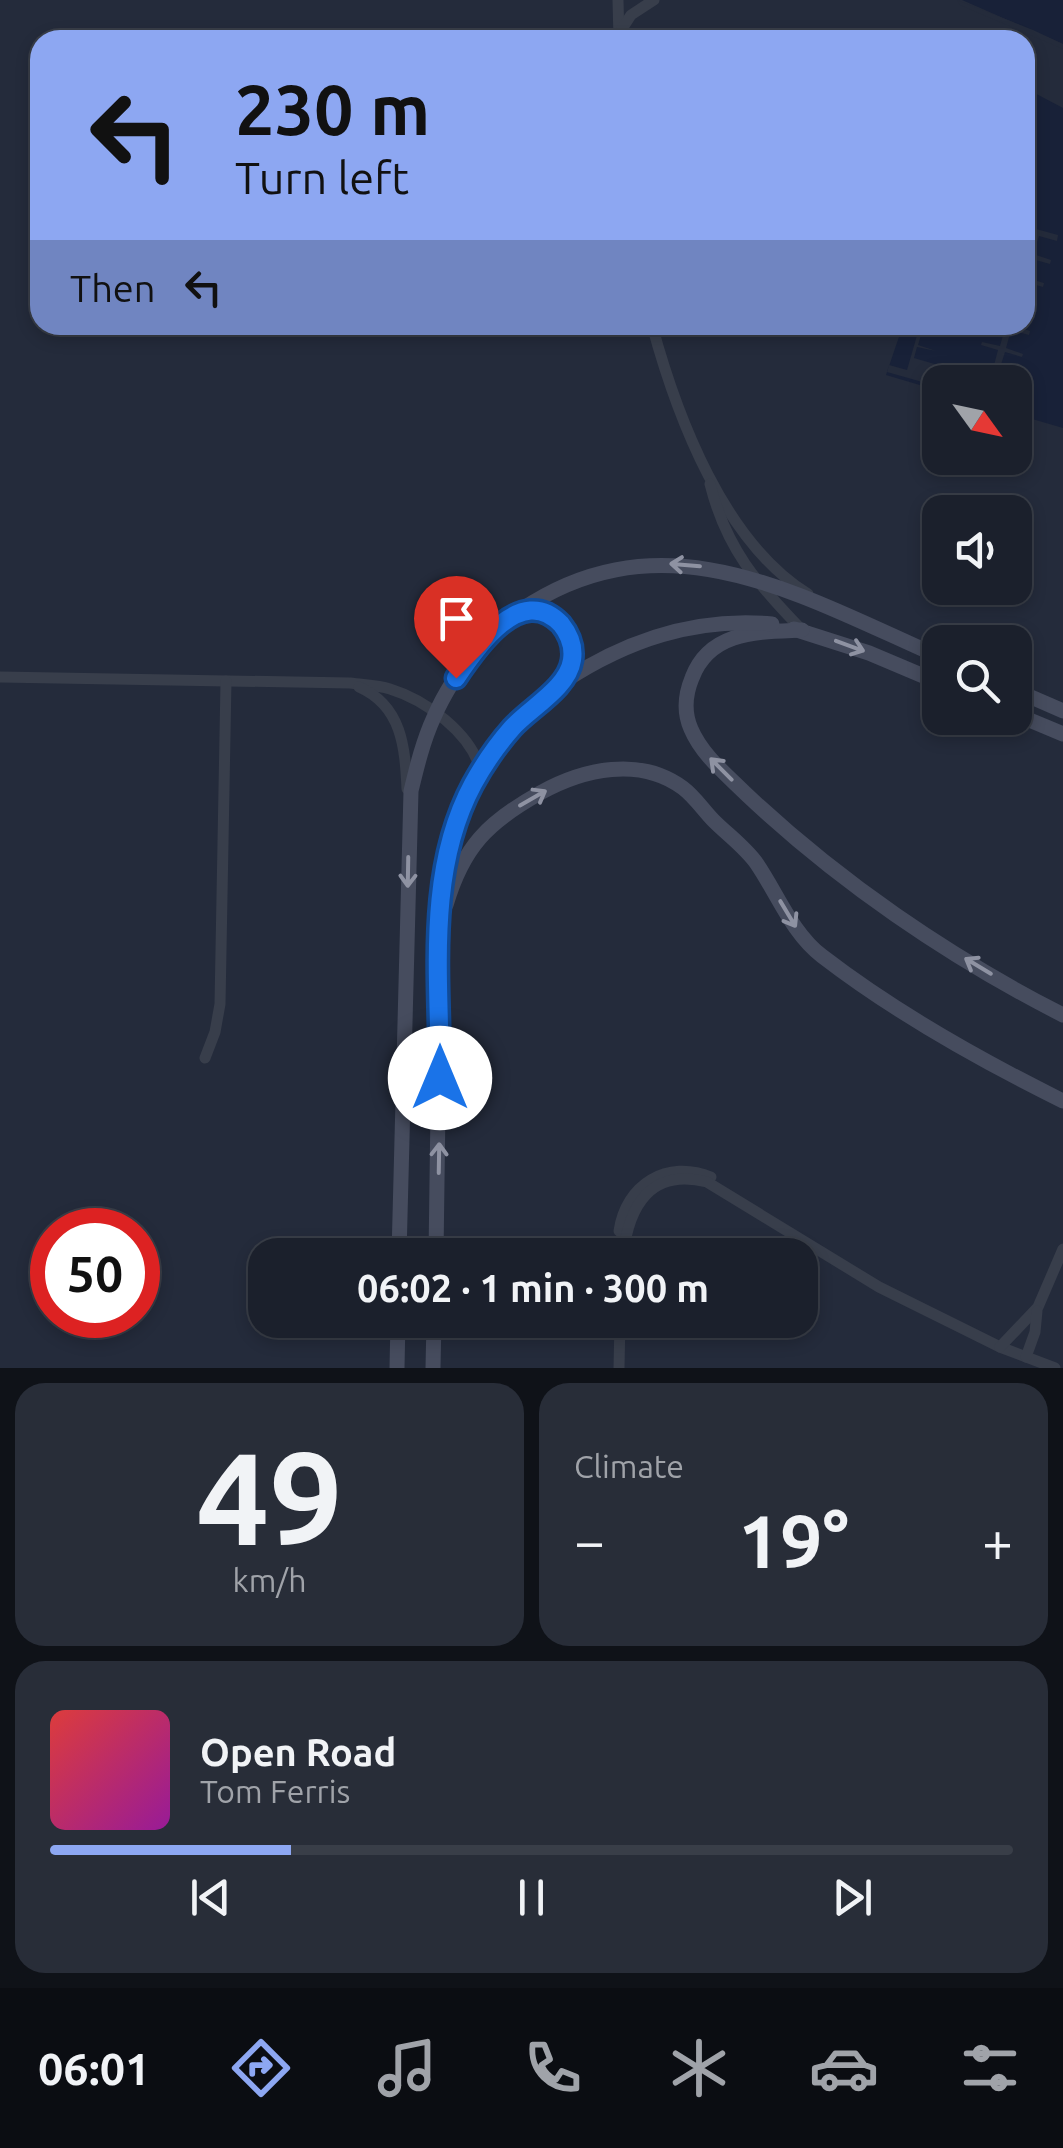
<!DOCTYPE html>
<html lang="en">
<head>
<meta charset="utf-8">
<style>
	:root { --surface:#1b202c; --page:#282d38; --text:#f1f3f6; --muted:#a0a3a9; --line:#393e48; --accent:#8da7f2 }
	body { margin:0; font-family:Ubuntu,sans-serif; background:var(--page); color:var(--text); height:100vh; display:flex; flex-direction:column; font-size:38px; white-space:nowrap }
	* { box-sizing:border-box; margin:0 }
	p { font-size:32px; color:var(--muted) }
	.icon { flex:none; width:55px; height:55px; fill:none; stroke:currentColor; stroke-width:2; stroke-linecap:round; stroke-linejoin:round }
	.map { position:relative; height:1368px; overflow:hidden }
	.details { display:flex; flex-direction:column; gap:15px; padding:15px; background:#0f1218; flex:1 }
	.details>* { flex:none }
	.top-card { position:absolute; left:30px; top:30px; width:1005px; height:305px; border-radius:30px; box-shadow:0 5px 15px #0003,0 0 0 2px var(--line); background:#8da7f2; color:#111; overflow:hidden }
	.needle { width:65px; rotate:123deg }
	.fabs { position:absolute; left:922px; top:365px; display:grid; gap:20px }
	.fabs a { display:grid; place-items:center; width:110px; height:110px; border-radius:20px; background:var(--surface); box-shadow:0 5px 15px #0003,0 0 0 2px var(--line); font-size:50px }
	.speed { position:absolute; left:30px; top:1208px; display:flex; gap:20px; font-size:50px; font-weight:700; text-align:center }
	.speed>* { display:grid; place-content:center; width:130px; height:130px; border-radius:50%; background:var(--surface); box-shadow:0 5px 15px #0003,0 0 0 2px var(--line); line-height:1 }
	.speed .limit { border:15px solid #d22; background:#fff; color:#111 }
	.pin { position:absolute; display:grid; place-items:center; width:85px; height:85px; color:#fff; margin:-102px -42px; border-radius:50% 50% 50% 0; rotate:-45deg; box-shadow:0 0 10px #0007 }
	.pin .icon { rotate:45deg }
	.me { position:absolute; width:110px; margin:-55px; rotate:0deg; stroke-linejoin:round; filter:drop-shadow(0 0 8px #0008) }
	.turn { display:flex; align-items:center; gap:35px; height:210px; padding:0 40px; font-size:45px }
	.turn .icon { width:130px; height:130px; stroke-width:2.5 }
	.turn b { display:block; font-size:70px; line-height:85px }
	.then { display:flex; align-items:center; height:95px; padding:0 40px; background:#0003; gap:20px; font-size:38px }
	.big { font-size:75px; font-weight:700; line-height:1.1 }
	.details .card { flex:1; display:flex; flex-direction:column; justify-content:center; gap:15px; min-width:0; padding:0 35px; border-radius:30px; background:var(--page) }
	.details .dial { align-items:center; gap:0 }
	.dial b { font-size:130px; line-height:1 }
	.song { display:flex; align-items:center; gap:30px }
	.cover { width:120px; height:120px; border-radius:15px; background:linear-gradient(135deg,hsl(0 70% 55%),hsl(300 70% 35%)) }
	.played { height:10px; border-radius:5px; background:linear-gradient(90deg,var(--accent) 25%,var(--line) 25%) }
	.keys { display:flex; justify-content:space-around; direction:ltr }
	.heat { display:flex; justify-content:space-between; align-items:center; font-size:55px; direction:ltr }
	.details .tiles { flex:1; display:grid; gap:15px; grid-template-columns:1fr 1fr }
	.card:last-child { grid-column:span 2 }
	.trip { position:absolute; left:248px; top:1238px; width:570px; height:100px; border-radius:30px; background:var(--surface); box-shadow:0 5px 15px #0003,0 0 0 2px var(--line); font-weight:700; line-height:100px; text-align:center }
	.menu { display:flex; height:160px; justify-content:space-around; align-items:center; background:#0b0d12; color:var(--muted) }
	.menu .icon { width:70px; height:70px }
	.menu .on { color:var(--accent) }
	.menu b { font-size:45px; color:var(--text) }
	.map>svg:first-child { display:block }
	.water { fill:#182138 }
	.pier { fill:#242b3b }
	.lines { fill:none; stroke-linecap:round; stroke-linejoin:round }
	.minor { stroke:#383e4b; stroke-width:11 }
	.secondary { stroke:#464c5e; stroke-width:15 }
	.oneway { stroke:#8e92a2 }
	.route-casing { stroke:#114b97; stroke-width:25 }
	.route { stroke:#1a73e8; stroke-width:18 }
</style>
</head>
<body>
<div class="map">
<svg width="1063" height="1368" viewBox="0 0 1063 1368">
	<rect width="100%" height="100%" fill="#242b3b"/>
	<g class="water">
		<polygon points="962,0 1063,0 1063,44"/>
		<polygon points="1025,88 1063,108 1063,428 1015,414 1015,382 940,382 940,391 886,375 903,325 1025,325"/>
	</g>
	<g class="pier">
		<polygon points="957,0 1033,30 1063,44 1063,49 960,5"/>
		<polygon points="1025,226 1058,235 1057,241 1039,236 1033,254 1051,260 1050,264 1032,259 1027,278 1044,283 1043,287 1025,282 1025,253 1033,234 1025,232"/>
		<polygon points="920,325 931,325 942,328 924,325 918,345 936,351 917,347 914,358 989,380 992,373 974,368 975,364 993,369 998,350 981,345 982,342 1000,346 1005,328 995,325 1012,325 1030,331 1029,335 1011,330 1006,348 1023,354 1022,357 1005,352 999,371 1016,376 1015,379 998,375 997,382 972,382 945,375 940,387 887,372 889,365 907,370"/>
	</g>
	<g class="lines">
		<g class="minor">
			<polyline points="618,0 619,40"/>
			<polyline points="620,32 631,15 654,0"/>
			<path d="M 652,325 C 677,417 724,542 808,594"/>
			<path d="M 710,484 C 726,548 757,584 802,630"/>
			<path d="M 0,677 L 350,683 C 363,685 377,685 390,689 C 426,700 471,733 481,771"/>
			<path d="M 359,687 C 402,706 405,747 407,789"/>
			<polyline points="205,1058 215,1032 220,1004 226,681"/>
			<path d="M 619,1231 C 626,1184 667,1159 711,1177"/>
			<path d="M 623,1255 C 629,1206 650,1168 707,1182 L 879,1287 L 1000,1347 L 1055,1368"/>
			<polyline points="1000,1347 1038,1307 1063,1249"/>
			<polyline points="1026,1357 1035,1332 1037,1311"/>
			<polyline points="619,1368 620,1320"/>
		</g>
		<g class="secondary">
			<path d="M 521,610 C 665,513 801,596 940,657"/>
			<polyline points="794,629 869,653 940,683"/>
			<path d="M 802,630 C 760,632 710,630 692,678 C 685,695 684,713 691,729 C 702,755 726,774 745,793 C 838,881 949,957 1063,1015"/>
			<path d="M 563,682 C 627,640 695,617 772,624"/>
			<polyline points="1015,690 1063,711"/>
			<polyline points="1015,714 1063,734"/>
			<path d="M 446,905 C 463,847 488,822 540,793 C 583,769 640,756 683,788 C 695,797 704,811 714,821 C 728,835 746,848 757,864 C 778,895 792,933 822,956 C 896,1013 980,1060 1063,1101"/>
			<path d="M 399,1255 L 411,791 C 417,766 423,741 434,717 C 449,682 508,583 556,619 C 568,629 574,645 572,660 C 568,680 510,730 493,752 C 463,792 449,839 441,887 L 436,1255"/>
			<polyline points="397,1368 398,1320"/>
			<polyline points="433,1368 434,1320"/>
		</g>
	</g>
	<defs><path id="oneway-shaft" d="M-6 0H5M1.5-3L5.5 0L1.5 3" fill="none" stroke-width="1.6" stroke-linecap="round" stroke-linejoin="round" transform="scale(2.5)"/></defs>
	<g class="oneway">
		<use href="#oneway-shaft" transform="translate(685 565) rotate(-175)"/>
		<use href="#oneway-shaft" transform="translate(850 646) rotate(20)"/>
		<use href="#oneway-shaft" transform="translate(721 769) rotate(-135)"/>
		<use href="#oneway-shaft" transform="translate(533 798) rotate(-30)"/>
		<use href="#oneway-shaft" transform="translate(408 872) rotate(91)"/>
		<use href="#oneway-shaft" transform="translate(788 914) rotate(59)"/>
		<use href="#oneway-shaft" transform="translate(978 966) rotate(-149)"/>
		<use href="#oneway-shaft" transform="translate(439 1158) rotate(-89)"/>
	</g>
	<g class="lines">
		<defs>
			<path id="route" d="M 440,1078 C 440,982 425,873 473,784 C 484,764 497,745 512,728 C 530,708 568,688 572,660 C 574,647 569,634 561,624 C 521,582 476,648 456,678"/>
		</defs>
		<use href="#route" class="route-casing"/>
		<use href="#route" class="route"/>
	</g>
</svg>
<div class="fabs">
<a><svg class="needle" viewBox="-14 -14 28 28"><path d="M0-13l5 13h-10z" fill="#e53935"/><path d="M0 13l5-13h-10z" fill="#a0a3a9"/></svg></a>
<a><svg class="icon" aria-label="sound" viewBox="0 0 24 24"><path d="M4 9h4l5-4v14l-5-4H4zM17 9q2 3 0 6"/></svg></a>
<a><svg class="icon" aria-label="search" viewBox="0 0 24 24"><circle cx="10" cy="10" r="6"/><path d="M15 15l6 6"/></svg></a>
</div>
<div class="speed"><div class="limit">50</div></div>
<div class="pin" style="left:456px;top:678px;background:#d93025"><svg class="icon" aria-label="arrive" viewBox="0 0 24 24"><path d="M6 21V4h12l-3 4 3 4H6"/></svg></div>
<svg class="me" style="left:440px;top:1078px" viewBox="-20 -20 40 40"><circle r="19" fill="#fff"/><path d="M0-13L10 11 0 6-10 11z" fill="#1a73e8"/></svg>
<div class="trip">06:02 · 1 min · 300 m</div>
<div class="top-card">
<div class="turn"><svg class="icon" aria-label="left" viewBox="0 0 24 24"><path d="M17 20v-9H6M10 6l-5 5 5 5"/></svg><div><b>230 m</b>Turn left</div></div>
<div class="then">Then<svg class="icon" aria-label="left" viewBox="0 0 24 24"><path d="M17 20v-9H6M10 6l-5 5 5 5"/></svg></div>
</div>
</div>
<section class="details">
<div class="tiles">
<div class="card dial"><b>49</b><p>km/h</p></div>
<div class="card"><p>Climate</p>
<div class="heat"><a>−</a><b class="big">19°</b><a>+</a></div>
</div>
<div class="card">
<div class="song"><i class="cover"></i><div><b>Open Road</b><p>Tom Ferris</p></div></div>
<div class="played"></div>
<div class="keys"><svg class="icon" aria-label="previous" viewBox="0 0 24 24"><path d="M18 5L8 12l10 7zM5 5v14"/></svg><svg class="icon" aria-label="pause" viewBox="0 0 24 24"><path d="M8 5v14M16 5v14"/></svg><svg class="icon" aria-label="next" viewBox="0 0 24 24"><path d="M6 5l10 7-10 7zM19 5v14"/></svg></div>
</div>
</div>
</section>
<nav class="menu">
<b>06:01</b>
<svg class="icon on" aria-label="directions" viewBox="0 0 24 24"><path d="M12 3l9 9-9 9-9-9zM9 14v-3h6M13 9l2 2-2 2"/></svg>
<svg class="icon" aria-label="music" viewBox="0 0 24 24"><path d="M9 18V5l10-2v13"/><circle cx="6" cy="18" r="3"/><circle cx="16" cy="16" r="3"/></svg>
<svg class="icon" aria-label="phone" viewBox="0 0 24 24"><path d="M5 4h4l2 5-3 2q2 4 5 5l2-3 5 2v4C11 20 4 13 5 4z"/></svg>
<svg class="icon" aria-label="climate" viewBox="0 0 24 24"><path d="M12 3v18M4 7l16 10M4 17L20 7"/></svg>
<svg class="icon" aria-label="car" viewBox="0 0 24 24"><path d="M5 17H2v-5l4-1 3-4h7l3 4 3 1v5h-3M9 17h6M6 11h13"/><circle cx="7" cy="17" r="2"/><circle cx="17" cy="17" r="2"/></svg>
<svg class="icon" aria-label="filters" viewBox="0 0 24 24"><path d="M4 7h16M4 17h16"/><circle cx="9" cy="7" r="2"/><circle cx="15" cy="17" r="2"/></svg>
</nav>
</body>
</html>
